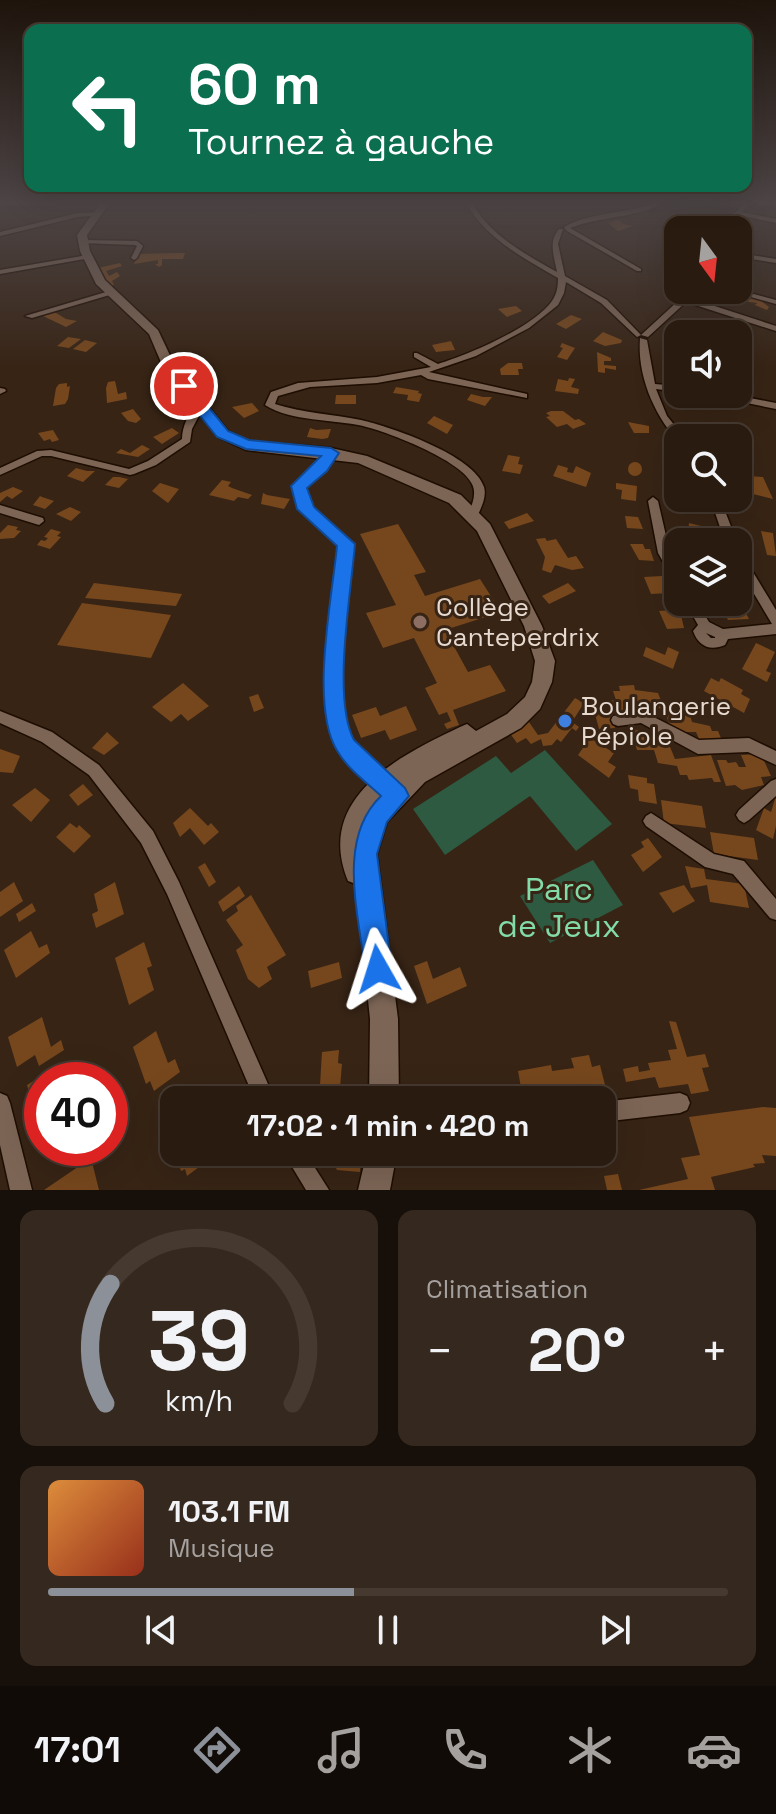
<!DOCTYPE html>
<html lang="fr">
<head>
<meta charset="utf-8">
<style>
	:root { --surface:#291b10; --page:#35281e; --text:#f1f3f6; --muted:#a5a19f; --line:#453930; --accent:#8c9099 }
	body { margin:0; font-family:"Space Grotesk",sans-serif; background:var(--page); color:var(--text); height:100vh; display:flex; flex-direction:column; font-size:30px; white-space:nowrap }
	* { box-sizing:border-box; margin:0 }
	p { font-size:26px; color:var(--muted) }
	.icon { flex:none; width:44px; height:44px; fill:none; stroke:currentColor; stroke-width:2; stroke-linecap:round; stroke-linejoin:round }
	.map { position:relative; height:1190px; overflow:hidden }
	.panel { display:flex; flex-direction:column; gap:20px; padding:20px; background:#170f09; flex:1 }
	.panel>* { flex:none }
	.banner { position:absolute; left:24px; top:24px; width:728px; height:168px; border-radius:16px; box-shadow:0 8px 32px #0002,0 0 0 2px var(--line); background:#0b6e4f; color:#fff; overflow:hidden }
	.needle { width:52px; rotate:165deg }
	.buttons { position:absolute; left:664px; top:216px; display:grid; gap:16px }
	.buttons a { display:grid; place-items:center; width:88px; height:88px; border-radius:16px; background:var(--surface); box-shadow:0 8px 32px #0002,0 0 0 2px var(--line); font-size:40px }
	.speed { position:absolute; left:24px; top:1062px; display:flex; gap:16px; font-size:40px; font-weight:700; text-align:center }
	.speed>* { display:grid; place-content:center; width:104px; height:104px; border-radius:50%; background:var(--surface); box-shadow:0 8px 32px #0002,0 0 0 2px var(--line); line-height:1 }
	.speed .limit { border:12px solid #d22; background:#fff; color:#111 }
	.pin { position:absolute; display:grid; place-items:center; width:68px; height:68px; color:#fff; margin:-34px; border:4px solid #fff; border-radius:50%; box-shadow:0 2px 8px #0007 }
	.me { position:absolute; width:88px; margin:-44px; rotate:354deg; stroke-linejoin:round; filter:drop-shadow(0 0 6px #0008) }
	.turn { display:flex; align-items:center; gap:28px; height:168px; padding:0 32px; font-size:36px }
	.turn .icon { width:104px; height:104px; stroke-width:2.5 }
	.turn b { display:block; font-size:56px; line-height:68px }
	.big { font-size:60px; font-weight:700; line-height:1.1 }
	.panel .widget { flex:1; display:flex; flex-direction:column; justify-content:center; gap:12px; min-width:0; padding:0 28px; border-radius:16px; background:var(--page) }
	.panel .dial { align-items:center; gap:0 }
	.dial svg { height:208px; overflow:visible; fill:none; stroke:var(--line); stroke-width:7; stroke-linecap:round; text-anchor:middle }
	.dial text { fill:var(--text); stroke:none }
	.song { display:flex; align-items:center; gap:24px }
	.cover { width:96px; height:96px; border-radius:12px; background:linear-gradient(135deg,hsl(30 70% 55%),hsl(10 70% 35%)) }
	.played { height:8px; border-radius:4px; background:linear-gradient(90deg,var(--accent) 45%,var(--line) 45%) }
	.keys { display:flex; justify-content:space-around; direction:ltr }
	.heat { display:flex; justify-content:space-between; align-items:center; font-size:44px; direction:ltr }
	.panel .tiles { flex:1; display:grid; gap:20px; grid-template-columns:1fr 1fr }
	.widget:last-child { grid-column:span 2 }
	.trip { position:absolute; left:160px; top:1086px; width:456px; height:80px; border-radius:16px; background:var(--surface); box-shadow:0 8px 32px #0002,0 0 0 2px var(--line); font-weight:700; line-height:80px; text-align:center }
	.dock { display:flex; height:128px; justify-content:space-around; align-items:center; background:#100b06; color:var(--muted) }
	.dock .icon { width:56px; height:56px }
	.dock .selected { color:var(--accent) }
	.dock b { font-size:36px; color:var(--text) }
	.map>svg:first-child { display:block }
	.green { fill:#2d5a40 }
	.building { fill:#76471d }
	.lines { fill:none; stroke-linecap:round; stroke-linejoin:round }
	.street-casing { stroke:#1e0d01; stroke-width:3 }
	.secondary-casing { stroke:#1e0d01; stroke-width:3 }
	.street { fill:#7c6555; fill-rule:evenodd }
	.secondary { fill:#7c6555; fill-rule:evenodd }
	.route { fill:#1a73e8; stroke:#114b97; stroke-width:2 }
	.education-dot { fill:#8d6e63; stroke:#372415; stroke-width:3 }
	.shop-dot { fill:#3f7fe0; stroke:#372415; stroke-width:3 }
	.labels { text-anchor:middle; dominant-baseline:central; stroke-width:6; stroke-linejoin:round; paint-order:stroke }
	.poi-label { font-size:26px; fill:#e7dad0; stroke:#372415; text-anchor:start }
	.near-park-label { font-size:32px; fill:#83dca7; stroke:#372415 }
</style>
</head>
<body>
<div class="map">
<svg width="776" height="1190" viewBox="0 0 776 1190">
	<rect width="100%" height="100%" fill="#372415"/>
	<g class="green">
		<polygon points="545,750 612,824 576,851 530,796 445,855 413,809 496,756 511,773"/>
		<polygon points="593,860 623,905 550,943 520,896"/>
	</g>
	<g class="building">
		<polygon points="618,220 624,224 633,226 618,231 608,223"/>
		<polygon points="177,253 185,253 183,259 162,259 162,265 159,267 155,264 158,264 158,260 134,264 138,254"/>
		<polygon points="120,263 122,266 106,271 109,276 117,272 120,276 112,281 114,285 109,286 98,268"/>
		<polygon points="748,295 763,299 761,301 769,307 767,310 755,305 757,303 742,301"/>
		<polygon points="516,306 522,311 507,317 498,309"/>
		<polygon points="53,311 66,319 77,321 66,327 43,316"/>
		<polygon points="571,315 582,319 566,329 556,324"/>
		<polygon points="603,332 622,340 621,343 605,346 593,341"/>
		<polygon points="68,337 81,339 69,348 57,346"/>
		<polygon points="85,340 97,343 86,352 73,349"/>
		<polygon points="451,341 455,350 436,352 432,345"/>
		<polygon points="562,343 575,348 567,360 557,357 563,348 560,347"/>
		<polygon points="597,352 611,358 611,361 604,361 604,365 616,366 616,370 605,368 605,373 598,372"/>
		<polygon points="508,363 522,363 523,369 518,369 519,375 501,375 500,369"/>
		<polygon points="569,378 575,379 571,387 579,389 578,394 555,391 558,379 568,381"/>
		<polygon points="115,381 118,394 126,392 127,399 107,403 106,388 108,382"/>
		<polygon points="67,383 67,387 70,386 68,399 65,404 53,406 56,388 59,384"/>
		<polygon points="396,387 419,391 418,393 422,394 419,402 407,400 408,395 393,393"/>
		<polygon points="471,394 483,397 492,397 485,406 467,400"/>
		<polygon points="336,395 356,395 356,404 335,404"/>
		<polygon points="679,399 704,401 706,409 685,409 677,403"/>
		<polygon points="252,403 259,411 244,418 232,407"/>
		<polygon points="133,409 141,419 136,423 128,421 121,413"/>
		<polygon points="551,411 563,411 575,420 579,419 586,424 573,429 567,424 557,427 546,417 550,416 546,413"/>
		<polygon points="434,416 453,425 447,434 427,423"/>
		<polygon points="628,422 649,426 649,433 634,433"/>
		<polygon points="172,428 179,433 162,444 153,437"/>
		<polygon points="310,428 316,430 331,429 328,438 322,439 307,437"/>
		<polygon points="53,430 59,440 52,442 50,439 44,441 38,433"/>
		<polygon points="142,445 150,449 138,457 116,453 121,449 130,453"/>
		<polygon points="508,455 520,457 518,464 523,465 520,474 502,471"/>
		<circle cx="635" cy="469" r="7"/>
		<polygon points="558,465 568,468 567,472 573,473 576,466 591,473 586,487 553,476"/>
		<polygon points="76,468 87,471 95,471 83,482 67,476"/>
		<polygon points="670,471 678,471 678,496 670,483"/>
		<polygon points="748,476 763,477 773,499 753,494"/>
		<polygon points="113,477 119,477 128,479 119,488 105,485"/>
		<polygon points="222,480 231,482 228,486 232,488 252,495 248,499 238,497 234,501 209,495"/>
		<polygon points="160,483 179,489 168,503 152,491"/>
		<polygon points="616,483 637,486 636,501 621,499 622,490 616,489"/>
		<polygon points="13,487 23,491 12,499 7,496 0,502 0,493"/>
		<polygon points="263,493 267,495 290,499 284,509 261,504"/>
		<polygon points="40,496 42,497 54,501 45,509 33,505"/>
		<polygon points="70,507 81,512 71,521 56,514"/>
		<polygon points="527,513 534,521 509,529 504,522"/>
		<polygon points="625,516 638,517 643,529 627,528"/>
		<polygon points="689,523 701,526 699,541 687,538"/>
		<polygon points="398,524 426,572 414,575 425,596 480,579 501,612 445,630 468,672 490,665 506,691 453,710 459,725 447,729 444,724 451,721 447,712 439,715 425,688 437,683 414,638 383,648 366,613 396,605 360,534"/>
		<polygon points="8,525 18,527 16,530 21,531 14,538 0,539 0,533"/>
		<polygon points="51,529 61,532 57,536 61,537 50,549 37,545 41,540 45,541 48,538 44,537"/>
		<polygon points="761,531 773,533 776,556 767,555"/>
		<polygon points="545,538 547,541 556,539 568,558 576,556 584,568 572,570 555,565 551,573 542,570 545,557 536,539"/>
		<polygon points="630,544 643,544 645,549 650,549 654,561 639,560"/>
		<polygon points="662,576 669,593 651,594 644,577"/>
		<polygon points="94,583 182,594 176,606 85,598"/>
		<polygon points="568,583 576,591 549,604 542,596"/>
		<polygon points="720,602 740,602 749,619 728,620 725,614 728,614"/>
		<polygon points="82,603 171,615 151,658 57,645"/>
		<polygon points="673,610 676,615 681,615 684,628 667,629 659,611"/>
		<polygon points="756,643 775,652 766,671 771,673 767,682 742,669"/>
		<polygon points="646,647 665,655 668,647 679,652 673,669 643,656"/>
		<polygon points="711,678 719,682 721,678 743,690 741,694 750,699 744,713 704,691"/>
		<polygon points="183,683 209,706 188,721 181,714 171,722 152,707"/>
		<polygon points="634,685 635,690 658,693 664,708 647,709 645,702 639,702 640,705 631,705 633,710 611,713 615,728 599,729 595,714 611,710 608,701 616,700 613,691 620,691 619,686"/>
		<polygon points="258,694 264,708 254,712 249,697"/>
		<polygon points="575,698 584,703 572,722 579,727 576,731 572,728 561,742 557,739 552,745 543,746 541,739 531,744 526,738 517,743 509,732 529,722 538,735 548,733"/>
		<polygon points="406,706 417,730 390,740 385,730 361,738 352,715 376,707 380,716"/>
		<polygon points="664,708 681,711 682,715 690,715 692,722 710,726 712,731 718,731 723,743 700,741 696,732 682,732 670,727"/>
		<polygon points="638,730 639,734 648,734 651,743 668,742 675,759 711,755 721,782 714,782 712,778 689,780 687,775 680,775 677,766 658,763 654,750 637,750 635,743 627,743 624,732"/>
		<polygon points="107,732 119,743 104,755 92,748"/>
		<polygon points="590,738 614,753 608,762 616,767 609,778 578,755"/>
		<polygon points="0,749 20,756 13,773 0,772"/>
		<polygon points="761,754 771,776 761,777 764,785 742,790 735,785 726,786 717,760 726,760 728,763 736,762 739,767 746,767 741,755"/>
		<polygon points="628,775 647,778 647,783 654,784 657,804 639,801 638,790 630,788"/>
		<polygon points="83,784 93,795 78,806 69,795"/>
		<polygon points="35,788 50,800 31,822 12,805"/>
		<polygon points="776,796 776,826 773,839 756,830 764,808 771,812"/>
		<polygon points="661,800 702,806 706,828 664,823"/>
		<polygon points="190,808 208,826 211,823 219,832 204,845 190,828 180,837 173,823"/>
		<polygon points="70,823 77,828 79,825 91,836 74,853 56,837"/>
		<polygon points="710,832 754,838 758,860 714,854"/>
		<polygon points="648,838 662,857 643,872 631,855 644,847 641,842"/>
		<polygon points="205,863 216,882 209,887 198,867"/>
		<polygon points="685,866 704,869 706,879 744,884 749,908 710,902 707,885 691,888"/>
		<polygon points="14,882 23,901 0,917 0,892"/>
		<polygon points="115,882 124,914 96,928 92,914 98,911 94,894"/>
		<polygon points="684,885 695,901 673,913 659,893"/>
		<polygon points="239,886 245,896 223,912 218,902"/>
		<polygon points="251,895 286,955 267,967 272,979 259,988 248,979 236,950 243,945 226,920 238,911 236,906"/>
		<polygon points="32,903 36,911 19,922 16,914"/>
		<polygon points="31,931 39,948 47,944 50,953 16,978 4,950"/>
		<polygon points="144,942 152,966 147,968 154,990 129,1005 115,958"/>
		<polygon points="427,961 433,979 460,967 467,986 427,1004 414,966"/>
		<polygon points="339,962 342,978 311,988 308,971"/>
		<polygon points="42,1017 51,1047 61,1040 64,1050 39,1066 35,1055 17,1067 8,1037"/>
		<polygon points="669,1021 676,1022 687,1057 705,1054 709,1067 702,1068 709,1091 691,1094 688,1084 659,1088 655,1077 626,1082 623,1069 638,1066 639,1072 650,1070 648,1063 671,1060 668,1050 677,1049"/>
		<polygon points="156,1031 168,1063 175,1059 180,1072 154,1091 150,1081 146,1084 133,1047"/>
		<polygon points="339,1050 338,1063 342,1064 339,1100 327,1100 328,1086 320,1085 322,1052"/>
		<polygon points="589,1055 592,1067 600,1065 605,1085 530,1098 528,1091 522,1093 518,1071 551,1065 552,1071 574,1068 571,1058"/>
		<polygon points="54,1068 57,1080 42,1080 42,1113 36,1117 27,1085"/>
		<polygon points="763,1107 776,1108 776,1156 762,1155 765,1163 753,1164 755,1167 711,1177 715,1190 639,1190 688,1179 681,1158 700,1155 689,1117"/>
		<polygon points="175,1152 214,1152 215,1155 187,1176 185,1169 181,1171"/>
		<polygon points="328,1152 361,1152 360,1172 337,1170"/>
		<polygon points="91,1158 99,1190 44,1190"/>
		<polygon points="618,1174 622,1190 607,1190 604,1176"/>
	</g>
	<g class="lines">
		<defs>
			<g id="street">
				<path d="M 465,201 L 471,201 C 489,235 525,254 557,272 C 554,256 548,242 559,229 L 563,229 L 558,244 L 565,276 L 607,300 L 641,335 L 690,290 L 698,290 L 690,298 L 776,326 L 776,331 L 686,302 L 648,337 L 641,335 L 637,337 L 601,303 L 566,282 L 564,293 L 558,305 L 529,328 L 476,356 L 429,372 L 527,394 L 527,398 L 428,379 L 421,375 L 377,383 L 310,387 L 278,396 L 275,404 C 303,413 332,414 361,420 C 391,427 474,455 484,487 C 487,497 481,508 477,517 L 469,517 L 468,514 C 472,505 477,494 472,484 C 461,460 388,432 363,426 C 332,419 292,422 265,405 L 271,392 L 298,383 L 377,377 L 431,367 L 414,357 L 414,353 L 417,353 L 438,364 C 468,355 534,327 552,301 C 557,294 558,286 558,278 C 523,258 485,238 465,201 Z"/>
				<path d="M 660,201 L 669,201 C 639,218 601,216 570,228 L 641,269 L 641,271 L 637,271 L 567,231 L 564,227 C 593,211 630,214 660,201 Z"/>
				<polygon points="746,201 752,201 742,212 776,219 776,223 739,215 709,230 701,230 736,212"/>
				<polygon points="97,212 99,215 78,217 0,236 0,232 78,213"/>
				<polygon points="84,240 137,241 143,246 137,258 134,260 131,258 137,246 135,245 82,243 81,242"/>
				<polygon points="738,253 776,259 776,263 738,257"/>
				<polygon points="88,255 91,257 90,258 0,274 0,270"/>
				<polygon points="726,290 738,290 776,300 776,304"/>
				<polygon points="106,292 113,294 32,318 25,316"/>
				<path d="M 640,338 L 647,340 L 655,384 L 678,386 L 678,392 L 656,389 L 667,416 L 685,438 L 678,438 L 677,440 C 653,413 637,374 640,338 Z"/>
				<polygon points="0,388 5,389 6,391 0,394"/>
				<polygon points="713,394 730,394 776,403 776,409 717,397"/>
				<path d="M 199,403 L 204,406 L 192,429 L 190,442 L 156,465 L 134,474 L 130,475 L 51,456 L 42,456 L 0,475 L 0,468 L 37,451 L 51,450 L 129,469 L 148,461 L 182,439 C 182,427 189,410 199,403 Z"/>
				<path d="M 331,450 L 336,453 L 325,470 L 304,487 C 311,515 334,524 352,544 C 347,591 328,702 351,742 C 360,757 378,769 391,781 L 393,786 L 391,791 L 386,793 L 381,791 C 368,779 351,767 341,752 C 312,704 334,600 340,545 C 319,528 299,514 294,486 L 317,466 L 328,451 Z"/>
				<polygon points="653,497 658,501 670,553 678,568 678,582 674,581 658,553 648,501"/>
				<polygon points="710,498 720,498 737,542 725,542"/>
				<polygon points="0,505 43,518 44,521 39,525 0,513"/>
				<path d="M 738,553 L 742,554 L 776,610 L 776,634 L 728,639 L 725,645 C 710,651 699,647 693,631 L 698,625 L 685,602 L 697,602 L 709,622 L 723,629 L 772,624 L 738,567 ZM 706,633 L 715,637 L 715,638 L 711,638 Z"/>
				<polygon points="0,711 52,732 99,765 153,831 179,882 275,1100 255,1100 167,894 141,843 89,775 42,742 0,723"/>
				<polygon points="642,711 699,740 749,738 776,751 776,765 748,752 698,754 641,723 618,726 613,724 611,720 613,716"/>
				<polygon points="776,779 776,796 749,820 744,823 739,820 736,815 739,810 771,781"/>
				<polygon points="651,813 714,854 744,861 776,899 776,920 770,918 733,874 705,867 646,826 643,821 646,816"/>
				<polygon points="0,1093 7,1096 10,1103 32,1190 10,1190 0,1145"/>
				<polygon points="680,1093 687,1096 690,1103 687,1110 680,1113 602,1122 602,1102"/>
				<polygon points="283,1152 305,1152 329,1190 306,1190"/>
			</g>
			<g id="secondary">
				<path d="M 102,201 L 111,201 L 87,235 L 90,251 L 105,280 L 158,330 L 175,366 L 228,431 L 249,441 L 331,448 L 367,456 L 461,495 L 490,524 L 542,626 L 555,661 L 552,682 L 540,709 L 521,728 L 425,782 L 387,822 L 377,854 L 398,1019 L 399,1100 L 369,1100 L 370,1019 L 356,884 L 348,881 C 314,798 399,756 460,727 L 467,724 L 476,731 L 507,714 L 525,697 L 532,682 L 535,661 L 524,626 L 477,531 L 449,503 L 358,463 L 246,450 L 218,437 L 163,367 L 149,334 L 96,284 L 80,251 L 77,235 Z"/>
				<polygon points="367,1152 397,1152 390,1190 358,1190"/>
			</g>
		</defs>
		<use href="#street" class="street-casing"/>
		<use href="#secondary" class="secondary-casing"/>
		<use href="#street" class="street"/>
		<use href="#secondary" class="secondary"/>
	</g>
	<linearGradient id="sky" x2="0" y2="1"><stop stop-color="#1e140c"/><stop offset="0.55" stop-color="#4d4546"/><stop offset="1" stop-color="#4d4546" stop-opacity="0"/></linearGradient>
	<rect width="776" height="368" fill="url(#sky)"/>
	<path class="route" d="M 179,383 L 189,383 L 228,431 L 249,440 L 331,448 L 339,453 L 327,471 L 307,488 L 314,507 L 355,544 C 351,593 332,699 354,740 L 405,788 L 409,796 L 387,822 L 377,854 L 392,969 L 388,979 L 378,983 L 369,979 L 365,969 C 359,915 336,839 381,796 C 367,783 348,769 338,752 C 309,708 332,599 337,546 L 297,509 L 291,486 L 321,456 L 246,449 L 217,437 L 179,389 Z"/>
	<circle class="education-dot" cx="420" cy="622" r="8"/>
	<circle class="shop-dot" cx="565" cy="721" r="8"/>
	<g class="labels">
		<g class="poi-label">
			<text x="436" y="607">Collège<tspan x="436" dy="30">Canteperdrix</tspan></text>
			<text x="581" y="706">Boulangerie<tspan x="581" dy="30">Pépiole</tspan></text>
		</g>
		<g class="near-park-label">
			<text x="559" y="889">Parc<tspan x="559" dy="37">de Jeux</tspan></text>
		</g>
	</g>
</svg>
<div class="buttons">
<a><svg class="needle" viewBox="-14 -14 28 28"><path d="M0-13l5 13h-10z" fill="#e53935"/><path d="M0 13l5-13h-10z" fill="#a5a19f"/></svg></a>
<a><svg class="icon" aria-label="sound" viewBox="0 0 24 24"><path d="M4 9h4l5-4v14l-5-4H4zM17 9q2 3 0 6"/></svg></a>
<a><svg class="icon" aria-label="search" viewBox="0 0 24 24"><circle cx="10" cy="10" r="6"/><path d="M15 15l6 6"/></svg></a>
<a><svg class="icon" aria-label="layers" viewBox="0 0 24 24"><path d="M12 4l9 5-9 5-9-5zM3 14l9 5 9-5"/></svg></a>
</div>
<div class="speed"><div class="limit">40</div></div>
<div class="pin" style="left:184px;top:386px;background:#d93025"><svg class="icon" aria-label="arrive" viewBox="0 0 24 24"><path d="M6 21V4h12l-3 4 3 4H6"/></svg></div>
<svg class="me" style="left:378px;top:969px" viewBox="-20 -20 40 40"><path d="M0-17L14 15 0 8-14 15z" fill="#1a73e8" stroke="#fff" stroke-width="4"/></svg>
<div class="trip">17:02 · 1 min · 420 m</div>
<div class="banner">
<div class="turn"><svg class="icon" aria-label="left" viewBox="0 0 24 24"><path d="M17 20v-9H6M10 6l-5 5 5 5"/></svg><div><b>60 m</b>Tournez à gauche</div></div>
</div>
</div>
<section class="panel">
<div class="tiles">
<div class="widget dial"><svg viewBox="0 0 100 80">
<path d="M14 69A42 42 0 1 1 86 69"/>
<path d="M14 69A42 42 0 0 1 16 23" stroke="#8c9099"/>
<text x="50" y="56" font-size="32" font-weight="700">39</text>
<text x="50" y="72" font-size="11">km/h</text>
</svg></div>
<div class="widget"><p>Climatisation</p>
<div class="heat"><a>−</a><b class="big">20°</b><a>+</a></div>
</div>
<div class="widget">
<div class="song"><i class="cover"></i><div><b>103.1 FM</b><p>Musique</p></div></div>
<div class="played"></div>
<div class="keys"><svg class="icon" aria-label="previous" viewBox="0 0 24 24"><path d="M18 5L8 12l10 7zM5 5v14"/></svg><svg class="icon" aria-label="pause" viewBox="0 0 24 24"><path d="M8 5v14M16 5v14"/></svg><svg class="icon" aria-label="next" viewBox="0 0 24 24"><path d="M6 5l10 7-10 7zM19 5v14"/></svg></div>
</div>
</div>
</section>
<nav class="dock">
<b>17:01</b>
<svg class="icon selected" aria-label="directions" viewBox="0 0 24 24"><path d="M12 3l9 9-9 9-9-9zM9 14v-3h6M13 9l2 2-2 2"/></svg>
<svg class="icon" aria-label="music" viewBox="0 0 24 24"><path d="M9 18V5l10-2v13"/><circle cx="6" cy="18" r="3"/><circle cx="16" cy="16" r="3"/></svg>
<svg class="icon" aria-label="phone" viewBox="0 0 24 24"><path d="M5 4h4l2 5-3 2q2 4 5 5l2-3 5 2v4C11 20 4 13 5 4z"/></svg>
<svg class="icon" aria-label="climate" viewBox="0 0 24 24"><path d="M12 3v18M4 7l16 10M4 17L20 7"/></svg>
<svg class="icon" aria-label="car" viewBox="0 0 24 24"><path d="M5 17H2v-5l4-1 3-4h7l3 4 3 1v5h-3M9 17h6M6 11h13"/><circle cx="7" cy="17" r="2"/><circle cx="17" cy="17" r="2"/></svg>
</nav>
</body>
</html>
